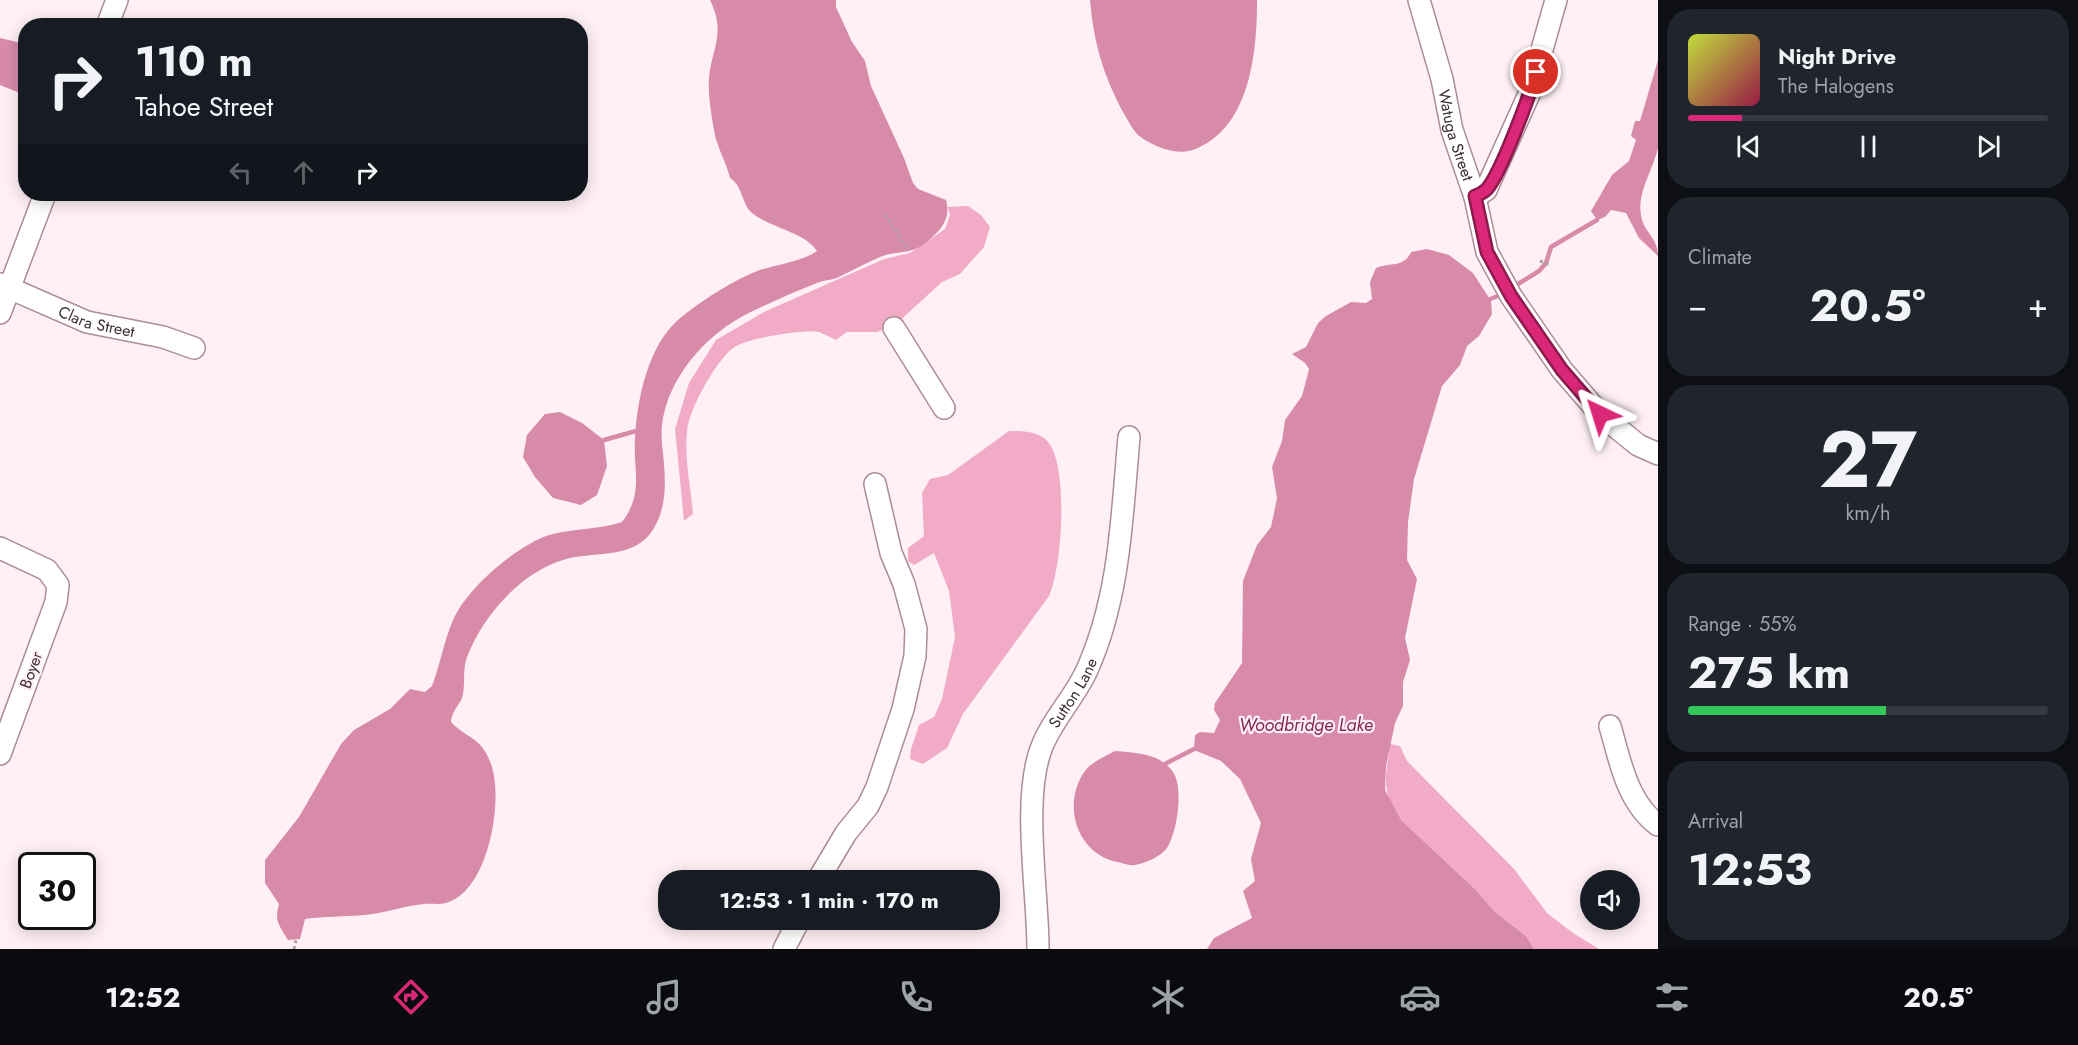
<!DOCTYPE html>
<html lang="en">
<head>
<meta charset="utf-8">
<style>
	:root { --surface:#171b24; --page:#20242c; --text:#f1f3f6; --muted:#9ea1a6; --line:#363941; --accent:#db2777 }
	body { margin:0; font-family:Jost,sans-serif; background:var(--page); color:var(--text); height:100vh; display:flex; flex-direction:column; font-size:22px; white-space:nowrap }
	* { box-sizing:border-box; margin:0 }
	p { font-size:20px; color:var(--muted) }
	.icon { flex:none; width:33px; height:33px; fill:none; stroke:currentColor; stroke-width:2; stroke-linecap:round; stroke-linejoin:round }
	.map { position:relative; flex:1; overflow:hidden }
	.drawer { display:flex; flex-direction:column; gap:9px; padding:9px; background:#0d0f14; width:420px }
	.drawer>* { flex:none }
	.guide { position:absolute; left:18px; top:18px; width:570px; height:183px; border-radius:24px; box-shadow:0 3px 15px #0003; background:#171b24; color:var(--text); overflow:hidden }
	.tools { position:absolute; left:1580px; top:870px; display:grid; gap:12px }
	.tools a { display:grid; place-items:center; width:60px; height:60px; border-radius:50%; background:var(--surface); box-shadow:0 3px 15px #0003; font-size:30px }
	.speed { position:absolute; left:18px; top:852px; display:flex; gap:12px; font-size:30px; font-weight:700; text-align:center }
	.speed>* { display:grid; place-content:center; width:78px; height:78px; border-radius:50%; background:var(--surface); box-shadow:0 3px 15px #0003; line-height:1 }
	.speed .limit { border:3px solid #111; border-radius:9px; background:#fff; color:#111 }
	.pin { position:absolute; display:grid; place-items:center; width:51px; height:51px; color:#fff; margin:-26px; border:3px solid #fff; border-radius:50%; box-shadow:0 2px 6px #0007 }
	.me { position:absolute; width:66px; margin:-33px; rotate:319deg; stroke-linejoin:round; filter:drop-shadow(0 0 4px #0008) }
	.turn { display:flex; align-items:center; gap:21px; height:126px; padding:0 18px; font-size:27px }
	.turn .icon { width:78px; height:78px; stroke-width:2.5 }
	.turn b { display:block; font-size:42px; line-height:51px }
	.lanes { display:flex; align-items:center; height:57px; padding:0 18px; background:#0003; justify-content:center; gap:30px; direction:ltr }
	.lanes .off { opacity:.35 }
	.big { font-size:45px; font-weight:700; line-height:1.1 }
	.drawer .widget { flex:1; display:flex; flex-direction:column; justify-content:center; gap:9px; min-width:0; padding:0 21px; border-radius:24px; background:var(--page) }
	.drawer .dial { align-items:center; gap:0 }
	.dial b { font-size:78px; line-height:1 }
	.song { display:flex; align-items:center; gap:18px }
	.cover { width:72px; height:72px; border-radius:9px; background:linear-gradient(135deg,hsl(70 70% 55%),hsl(340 70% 35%)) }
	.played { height:6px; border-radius:3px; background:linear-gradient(90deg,var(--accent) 15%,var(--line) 15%) }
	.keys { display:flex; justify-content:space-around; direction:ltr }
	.heat { display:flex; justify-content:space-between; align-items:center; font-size:33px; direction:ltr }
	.charge { height:9px; border-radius:4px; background:linear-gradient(90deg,#34c759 55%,var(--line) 0) }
	.trip { position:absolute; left:658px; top:870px; width:342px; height:60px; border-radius:24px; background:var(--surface); box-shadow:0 3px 15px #0003; font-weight:700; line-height:60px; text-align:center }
	.dock { display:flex; height:96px; justify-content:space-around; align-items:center; background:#090b0e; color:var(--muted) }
	.dock .icon { width:42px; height:42px }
	.dock .on { color:var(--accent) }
	.dock b { font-size:27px; color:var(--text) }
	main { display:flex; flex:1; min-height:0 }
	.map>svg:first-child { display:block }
	.green { fill:#f1abc6 }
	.water { fill:#d88aa9 }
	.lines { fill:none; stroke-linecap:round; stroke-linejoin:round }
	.stream { stroke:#d88aa9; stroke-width:4.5 }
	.minor-casing { stroke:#ac8c97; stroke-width:24 }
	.path { stroke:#aea0a5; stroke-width:3; stroke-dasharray:3 3; stroke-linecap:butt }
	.minor { stroke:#fff; stroke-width:21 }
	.route-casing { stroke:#8e194d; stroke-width:15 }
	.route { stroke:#db2777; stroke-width:10 }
	.labels { text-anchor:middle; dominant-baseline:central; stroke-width:4.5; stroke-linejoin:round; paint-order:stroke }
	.street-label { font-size:16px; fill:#3b2e32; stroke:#fff0f5 }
	.water-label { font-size:18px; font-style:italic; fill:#842854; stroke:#fff0f5 }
</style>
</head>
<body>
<main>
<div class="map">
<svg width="1658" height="949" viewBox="0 0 1658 949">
	<rect width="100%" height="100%" fill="#fff0f5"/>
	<g class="green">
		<path d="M 968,206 L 981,215 L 990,227 L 984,247 L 960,274 L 942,282 L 895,325 L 877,332 L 847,332 L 836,340 C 830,337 824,334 819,332 C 802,329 747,338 733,348 C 716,361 688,410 687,432 C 684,458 691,488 693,514 L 684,521 L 675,429 L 689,383 L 716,340 L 764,312 L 884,259 L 910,253 L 945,229 L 950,215 L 948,207 Z"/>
		<path d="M 1009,431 C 1022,431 1039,431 1048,442 C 1069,466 1062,569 1049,596 L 963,714 L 947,748 L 923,764 L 910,759 L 911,749 L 919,725 L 934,717 L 942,699 L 955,637 L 949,591 L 934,553 L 914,565 L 908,561 L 908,548 L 924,536 L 922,493 L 930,479 L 948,475 Z"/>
		<path d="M 1390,744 L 1400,746 L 1407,761 L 1514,869 L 1547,913 L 1573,933 L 1599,949 L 1534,949 L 1526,936 L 1495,912 L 1475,889 L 1401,820 C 1380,790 1386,778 1390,744 Z"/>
	</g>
	<g class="water">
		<path d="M 710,0 L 836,0 L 836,7 L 852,42 L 865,61 L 871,86 L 904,158 L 913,183 L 918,189 L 946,200 C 952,221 938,233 923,245 C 910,254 894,251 880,257 C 866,263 853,270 839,277 C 833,280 824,280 817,283 C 794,292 769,303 747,314 C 701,337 657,390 662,444 C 665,472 669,503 654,528 C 635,561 594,550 563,560 C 520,573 483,616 467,657 C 462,670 466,685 462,698 C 458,707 452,711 451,722 C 467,739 481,736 491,764 C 504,799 489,891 446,903 C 439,905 432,903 424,904 C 404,906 385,913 365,915 C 345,917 325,916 305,919 L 300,939 L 288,940 C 279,925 274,921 279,904 L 265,883 L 265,860 L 299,817 L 341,744 L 354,730 L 390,709 L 410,689 L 425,692 L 432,686 C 440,665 444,641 453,620 C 467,588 516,546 549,535 C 573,528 598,530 622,522 C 644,493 633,471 635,438 C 637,400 648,346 678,320 C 699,302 735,279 760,270 C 779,264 801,262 817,251 C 805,232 771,228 752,213 C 741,203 743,186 730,178 C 727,165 721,155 717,142 C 714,134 709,101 709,91 C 706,55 729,38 710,0 Z"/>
		<path d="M 1090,0 L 1257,0 C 1257,51 1251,124 1198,148 C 1178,157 1155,148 1138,135 C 1132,129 1128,120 1123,112 C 1103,74 1094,44 1090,0 Z"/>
		<polygon points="0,38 25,44 25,95 0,85"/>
		<path d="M 1658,60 C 1658,85 1658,125 1658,148 C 1653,170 1637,192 1641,215 C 1643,232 1658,237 1658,256 L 1639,238 L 1626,213 L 1611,210 L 1605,217 L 1597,220 L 1591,211 L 1612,175 L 1629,161 L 1636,140 L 1631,136 L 1635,121 L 1640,121 Z"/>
		<path d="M 1427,249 L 1449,255 L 1473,273 L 1491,301 L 1492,314 L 1479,336 L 1467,346 L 1460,365 L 1442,386 L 1414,479 L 1408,522 L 1407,560 L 1417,579 L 1405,638 L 1410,660 L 1403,682 L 1403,706 L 1395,723 L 1386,766 L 1385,790 L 1401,820 L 1475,889 L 1495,912 L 1526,936 L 1534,949 L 1207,949 L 1214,938 L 1252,918 L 1243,891 L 1255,881 L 1251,859 L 1261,823 L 1240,779 L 1221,761 L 1194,750 L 1195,735 L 1200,732 L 1214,733 L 1220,720 L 1214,710 L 1215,703 L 1242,663 L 1243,581 L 1257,545 L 1271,527 L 1277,498 L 1272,467 L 1282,441 L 1285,420 L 1302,396 L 1307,377 L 1309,369 L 1305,363 L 1292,354 L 1306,347 L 1318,323 L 1326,316 L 1351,302 L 1366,303 L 1372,299 L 1370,282 L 1376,268 C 1391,262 1404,268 1411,252 Z"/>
		<polygon points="560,412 582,423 604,440 607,466 597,495 581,505 553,498 535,477 523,457 527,435 545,414"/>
		<path d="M 1115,751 C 1136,753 1160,753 1173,772 C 1184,788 1177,833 1167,848 C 1160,857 1146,863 1135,865 C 1129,866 1123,863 1117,862 C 1077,854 1061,804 1085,771 C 1090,763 1106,756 1115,751 Z"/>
	</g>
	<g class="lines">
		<g class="stream">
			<polyline points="1518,284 1539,271 1546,263 1551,247 1597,220"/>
			<polyline points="1490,299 1498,296"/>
			<polyline points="604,440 636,431"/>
			<polyline points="1161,766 1194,749"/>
		</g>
		<defs>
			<g id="minor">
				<path id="s1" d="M 1419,0 L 1442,79 L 1452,130 L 1475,197 L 1487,252 L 1511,296 L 1562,370 L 1600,414 L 1638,445 L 1658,454"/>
				<polyline points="107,26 117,0"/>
				<polyline points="1475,197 1486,190 1530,92 1556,0"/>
				<path id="s2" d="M 0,284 L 87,322 L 163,337 L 194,348"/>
				<polyline points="0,313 45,194"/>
				<polyline points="894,328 944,408"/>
				<polyline points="0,548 47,570 58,585 56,602 0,754"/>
				<path d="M 1610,726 C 1620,761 1627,802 1658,825"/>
				<polyline points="818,880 846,833 868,806 877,787 903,709 915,656 916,629 904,584 891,553 875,484"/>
				<polyline points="784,949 799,920"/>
				<path id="s3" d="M 1038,949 C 1038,892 1022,800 1041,749 C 1051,721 1075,697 1087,670 C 1120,597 1122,515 1129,437"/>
			</g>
		</defs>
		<use href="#minor" class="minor-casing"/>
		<g class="path">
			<polyline points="885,215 909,251"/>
			<polyline points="1540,261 1551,265"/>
			<polyline points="294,949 296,940"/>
		</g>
		<use href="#minor" class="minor"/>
	</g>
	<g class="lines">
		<defs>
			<path id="route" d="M 1536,72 C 1530,95 1501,173 1487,189 C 1484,192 1478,195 1475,196 L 1487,252 L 1511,296 L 1562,370 L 1600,414"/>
		</defs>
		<use href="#route" class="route-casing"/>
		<use href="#route" class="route"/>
	</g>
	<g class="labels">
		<g class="street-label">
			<text stroke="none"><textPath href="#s1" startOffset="140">Watuga Street</textPath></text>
			<text stroke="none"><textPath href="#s2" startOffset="104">Clara Street</textPath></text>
			<text transform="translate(31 670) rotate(-70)">Boyer</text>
			<text stroke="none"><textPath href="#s3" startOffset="266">Sutton Lane</textPath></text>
		</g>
		<g class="water-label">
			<text x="1306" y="725">Woodbridge Lake</text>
		</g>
	</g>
</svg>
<div class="tools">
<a><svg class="icon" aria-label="sound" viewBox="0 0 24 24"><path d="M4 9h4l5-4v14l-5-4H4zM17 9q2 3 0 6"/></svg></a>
</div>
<div class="speed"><div class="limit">30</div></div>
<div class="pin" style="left:1536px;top:72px;background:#d93025"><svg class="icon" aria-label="arrive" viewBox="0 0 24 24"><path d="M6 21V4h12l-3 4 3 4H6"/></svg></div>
<svg class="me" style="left:1600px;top:414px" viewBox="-20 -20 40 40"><path d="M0-17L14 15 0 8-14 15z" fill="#db2777" stroke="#fff" stroke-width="4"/></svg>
<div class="trip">12:53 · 1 min · 170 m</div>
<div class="guide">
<div class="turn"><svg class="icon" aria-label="right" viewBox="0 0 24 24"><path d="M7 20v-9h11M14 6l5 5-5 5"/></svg><div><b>110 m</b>Tahoe Street</div></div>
<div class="lanes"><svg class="icon off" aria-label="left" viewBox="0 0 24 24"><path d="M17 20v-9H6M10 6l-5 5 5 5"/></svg><svg class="icon off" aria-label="ahead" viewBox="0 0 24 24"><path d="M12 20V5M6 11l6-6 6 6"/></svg><svg class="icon" aria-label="right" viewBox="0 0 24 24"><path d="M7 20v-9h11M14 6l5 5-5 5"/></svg></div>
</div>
</div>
<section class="drawer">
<div class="widget">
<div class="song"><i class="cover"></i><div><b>Night Drive</b><p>The Halogens</p></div></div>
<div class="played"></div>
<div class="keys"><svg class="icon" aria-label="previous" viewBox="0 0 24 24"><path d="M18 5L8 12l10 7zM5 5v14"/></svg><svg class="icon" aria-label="pause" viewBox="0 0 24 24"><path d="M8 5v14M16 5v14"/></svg><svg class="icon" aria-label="next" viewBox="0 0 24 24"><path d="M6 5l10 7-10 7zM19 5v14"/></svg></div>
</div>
<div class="widget"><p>Climate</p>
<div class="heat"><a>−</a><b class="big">20.5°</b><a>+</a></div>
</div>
<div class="widget dial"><b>27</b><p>km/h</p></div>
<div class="widget"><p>Range · 55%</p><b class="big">275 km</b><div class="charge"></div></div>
<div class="widget"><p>Arrival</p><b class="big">12:53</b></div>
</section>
</main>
<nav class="dock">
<b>12:52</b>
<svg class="icon on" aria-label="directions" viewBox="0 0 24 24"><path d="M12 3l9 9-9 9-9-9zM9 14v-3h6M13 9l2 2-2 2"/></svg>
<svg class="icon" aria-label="music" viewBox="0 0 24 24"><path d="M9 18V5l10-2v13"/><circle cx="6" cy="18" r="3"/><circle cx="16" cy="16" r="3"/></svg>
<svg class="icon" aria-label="phone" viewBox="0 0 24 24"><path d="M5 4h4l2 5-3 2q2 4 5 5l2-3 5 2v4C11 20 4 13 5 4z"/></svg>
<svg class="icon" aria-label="climate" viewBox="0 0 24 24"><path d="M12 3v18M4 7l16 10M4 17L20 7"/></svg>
<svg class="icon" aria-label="car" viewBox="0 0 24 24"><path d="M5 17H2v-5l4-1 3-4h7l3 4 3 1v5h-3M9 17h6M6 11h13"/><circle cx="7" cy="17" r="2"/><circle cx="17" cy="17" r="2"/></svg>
<svg class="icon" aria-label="filters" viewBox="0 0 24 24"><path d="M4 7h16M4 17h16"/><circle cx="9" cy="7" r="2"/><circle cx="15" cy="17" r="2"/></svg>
<b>20.5°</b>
</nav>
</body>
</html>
